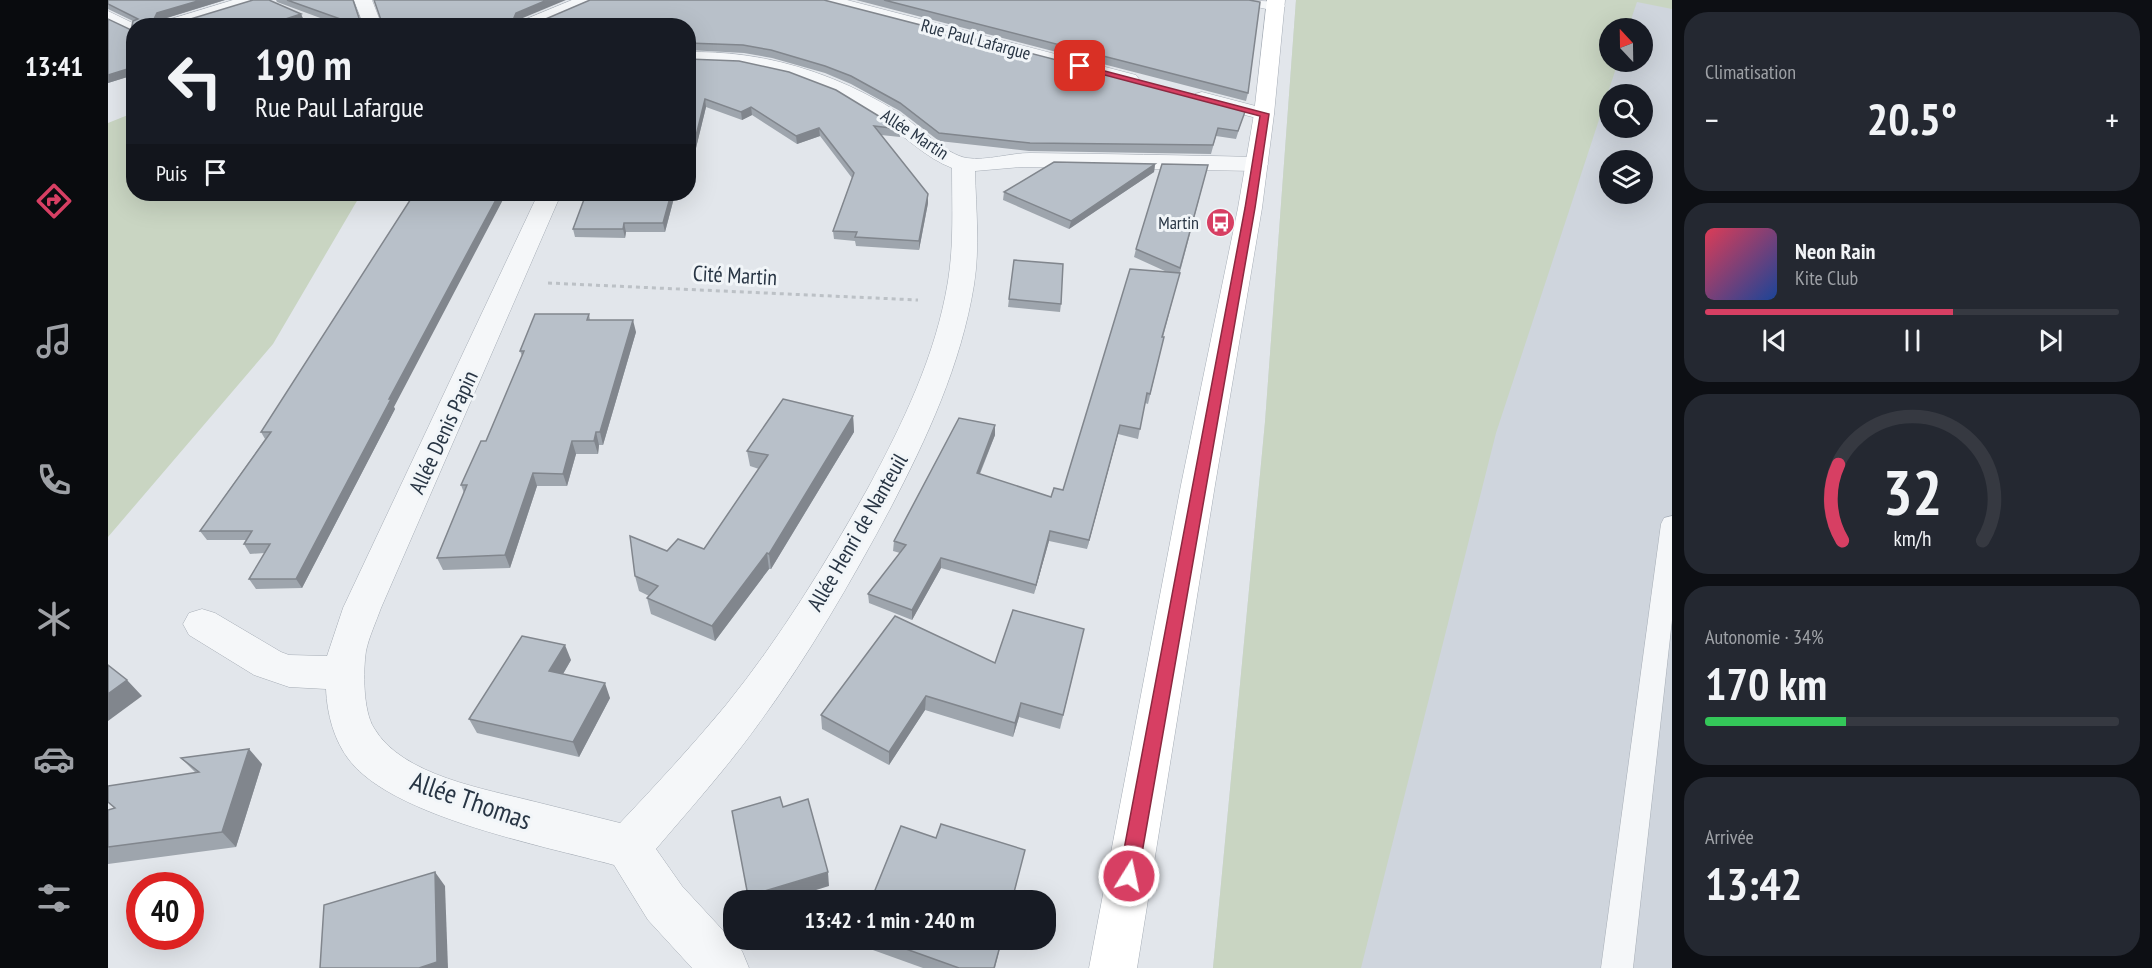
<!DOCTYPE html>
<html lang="fr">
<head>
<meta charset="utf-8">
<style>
	:root { --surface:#171b24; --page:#242831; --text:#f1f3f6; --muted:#9ea1a6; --line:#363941; --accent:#d73f63 }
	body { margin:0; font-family:"PT Sans Narrow",sans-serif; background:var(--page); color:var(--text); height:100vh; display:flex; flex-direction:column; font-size:22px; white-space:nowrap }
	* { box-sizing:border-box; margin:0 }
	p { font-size:20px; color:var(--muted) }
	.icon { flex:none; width:33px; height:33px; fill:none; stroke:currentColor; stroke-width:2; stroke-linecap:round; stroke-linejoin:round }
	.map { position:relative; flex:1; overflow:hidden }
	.panel { display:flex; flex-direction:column; gap:12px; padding:12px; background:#0d0f14; width:480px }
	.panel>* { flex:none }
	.hud { position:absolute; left:18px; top:18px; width:570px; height:183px; border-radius:24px; box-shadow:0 6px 24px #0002; background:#171b24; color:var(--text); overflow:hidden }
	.needle { width:39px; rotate:338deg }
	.tools { position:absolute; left:1491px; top:18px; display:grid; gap:12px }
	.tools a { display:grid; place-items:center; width:54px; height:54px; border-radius:50%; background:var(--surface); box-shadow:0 6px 24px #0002; font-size:30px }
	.speed { position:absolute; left:18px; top:872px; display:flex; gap:12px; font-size:30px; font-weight:700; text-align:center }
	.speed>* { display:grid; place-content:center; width:78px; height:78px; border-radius:50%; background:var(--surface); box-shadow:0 6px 24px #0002; line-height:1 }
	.speed .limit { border:9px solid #d22; background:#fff; color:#111 }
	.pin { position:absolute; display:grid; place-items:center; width:51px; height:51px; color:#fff; margin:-26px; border-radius:12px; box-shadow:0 3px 9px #0006 }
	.me { position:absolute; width:66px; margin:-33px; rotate:10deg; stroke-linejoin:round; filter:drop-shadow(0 0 4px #0008) }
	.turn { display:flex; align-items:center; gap:21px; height:126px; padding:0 30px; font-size:27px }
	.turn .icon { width:78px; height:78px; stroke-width:2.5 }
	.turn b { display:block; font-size:42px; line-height:51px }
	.then { display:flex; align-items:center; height:57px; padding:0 30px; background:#0003; gap:12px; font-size:22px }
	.big { font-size:45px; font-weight:700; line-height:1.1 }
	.panel .widget { flex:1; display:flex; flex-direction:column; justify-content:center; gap:9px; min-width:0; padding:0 21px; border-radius:24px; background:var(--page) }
	.panel .dial { align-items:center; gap:0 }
	.dial svg { height:156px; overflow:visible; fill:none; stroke:var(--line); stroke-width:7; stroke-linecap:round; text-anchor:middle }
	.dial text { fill:var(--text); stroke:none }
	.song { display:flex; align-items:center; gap:18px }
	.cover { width:72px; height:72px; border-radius:9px; background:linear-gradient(135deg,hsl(350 70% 55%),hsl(220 70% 35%)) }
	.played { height:6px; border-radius:3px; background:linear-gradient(90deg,var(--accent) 60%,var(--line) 60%) }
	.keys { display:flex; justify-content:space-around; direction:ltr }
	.heat { display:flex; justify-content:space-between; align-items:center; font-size:33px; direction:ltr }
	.charge { height:9px; border-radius:4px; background:linear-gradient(90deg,#34c759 34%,var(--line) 0) }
	.trip { position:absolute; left:615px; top:890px; width:333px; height:60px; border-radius:24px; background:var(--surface); box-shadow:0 6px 24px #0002; font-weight:700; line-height:60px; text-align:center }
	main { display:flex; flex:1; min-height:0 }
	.menu { display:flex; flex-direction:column; width:108px; justify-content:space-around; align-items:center; background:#090b0e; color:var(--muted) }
	.menu .icon { width:42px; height:42px }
	.menu .selected { color:var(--accent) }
	.menu b { font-size:27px; color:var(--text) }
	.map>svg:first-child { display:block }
	.built { fill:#cfd5dd; fill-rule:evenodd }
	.green { fill:#c9d5c2 }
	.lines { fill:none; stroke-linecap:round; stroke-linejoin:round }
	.lane-casing { stroke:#a6adb6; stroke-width:1 }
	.street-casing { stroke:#a6adb6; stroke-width:1 }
	.secondary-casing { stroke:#a6adb6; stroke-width:1 }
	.path { stroke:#bcc1c6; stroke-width:3; stroke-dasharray:4 4; stroke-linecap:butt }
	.lane { fill:#f5f7f9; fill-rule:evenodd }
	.street { fill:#f5f7f9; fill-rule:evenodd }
	.secondary { fill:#fff; fill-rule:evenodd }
	.wall { fill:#9ea5ad }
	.shaded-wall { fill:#81868d }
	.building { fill:#b8c0c9; stroke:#81868d; stroke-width:1.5 }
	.route { fill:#d73f63; stroke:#8c2940; stroke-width:1.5 }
	.labels { text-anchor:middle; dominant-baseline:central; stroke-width:6; stroke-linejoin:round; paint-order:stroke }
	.far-street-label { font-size:18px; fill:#283544; stroke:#f1f5f8 }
	.far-poi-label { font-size:18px; fill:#283544; stroke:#f1f5f8; text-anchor:end }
	.street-label { font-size:22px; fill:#283544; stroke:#f1f5f8 }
	.near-street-label { font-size:27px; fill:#283544; stroke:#f1f5f8 }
</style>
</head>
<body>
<main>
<nav class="menu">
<b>13:41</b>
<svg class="icon selected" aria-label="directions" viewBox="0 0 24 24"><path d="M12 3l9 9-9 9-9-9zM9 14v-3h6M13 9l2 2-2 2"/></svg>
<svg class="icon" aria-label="music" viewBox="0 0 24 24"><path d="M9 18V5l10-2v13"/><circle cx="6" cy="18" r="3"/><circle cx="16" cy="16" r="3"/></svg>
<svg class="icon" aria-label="phone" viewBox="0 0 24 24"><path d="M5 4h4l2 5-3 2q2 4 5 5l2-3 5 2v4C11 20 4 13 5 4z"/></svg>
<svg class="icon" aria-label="climate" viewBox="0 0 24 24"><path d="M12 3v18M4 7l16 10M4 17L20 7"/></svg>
<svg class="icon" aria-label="car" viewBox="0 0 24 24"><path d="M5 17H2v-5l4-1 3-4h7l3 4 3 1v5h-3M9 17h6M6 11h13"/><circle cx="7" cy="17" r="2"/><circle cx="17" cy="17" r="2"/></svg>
<svg class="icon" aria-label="filters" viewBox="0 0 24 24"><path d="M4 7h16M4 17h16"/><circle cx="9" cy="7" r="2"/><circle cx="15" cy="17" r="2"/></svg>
</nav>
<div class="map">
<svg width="1564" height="968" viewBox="0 0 1564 968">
	<rect width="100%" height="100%" fill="#e2e6eb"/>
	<path class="built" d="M 1188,0 L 1564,0 L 1564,968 L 1105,968 L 1157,422 ZM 1502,28 L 1534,28 L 1534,62 L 1502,62 ZM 1502,94 L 1534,94 L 1534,128 L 1502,128 ZM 1502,160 L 1534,160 L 1534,194 L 1502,194 Z"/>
	<g class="green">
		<polygon points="1188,0 1564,0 1564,9 1529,2 1520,28 1502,28 1502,62 1510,62 1388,433 1253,968 1105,968 1157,422"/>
		<polygon points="25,113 26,194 253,194 165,344 0,537 0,123"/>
	</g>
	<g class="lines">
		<defs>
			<polygon id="lane" points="1564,516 1564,620 1525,968 1493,968 1553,524 1556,518"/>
			<g id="street">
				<polygon points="125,0 152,0 149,4 79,26 50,26 53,22"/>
				<polygon points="246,0 264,0 274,26 256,26"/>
				<polygon points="464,0 488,0 485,4 434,26 408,26 411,22"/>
				<polygon points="710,0 739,0 1028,75 1031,79 1028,83 1021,85 713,4"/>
				<polygon points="1132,0 1174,2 1177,6 1174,10 1168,11 1135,4"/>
				<polygon points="0,11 31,26 26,26 26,35 0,23"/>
				<path d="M 580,52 C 655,50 728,73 791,113 C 809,125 838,155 859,158 C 879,161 902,153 922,153 C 998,154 1073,155 1149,157 L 1157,159 L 1160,164 L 1157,169 L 1149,171 L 913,167 L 867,171 C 868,209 872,247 866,285 C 853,365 819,438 782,509 C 742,584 699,658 649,726 C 618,769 582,809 548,849 L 574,886 L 634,951 L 641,968 L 584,968 L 540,920 L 506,865 C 436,846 286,817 242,761 C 226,741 219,714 218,689 L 181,687 L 146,675 L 81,635 L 75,624 L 81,613 L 94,609 L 107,613 L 173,652 L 181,655 L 219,656 L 235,608 L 430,194 L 453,194 L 273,608 C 268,622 261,637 258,651 C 255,671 255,711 266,728 C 294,776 378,789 428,802 C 456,809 484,816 512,823 C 548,785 584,746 618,705 C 672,638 718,563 760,488 C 795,423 828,355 840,281 C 846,244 844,206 844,168 C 818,158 798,137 775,122 C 716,83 651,62 580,64 Z"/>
				<polygon points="1094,92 1163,110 1166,114 1163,118 1156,120 1087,102 1084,98 1087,94"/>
			</g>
			<polygon id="secondary" points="1159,0 1177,0 1166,114 1154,208 1107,485 1029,968 981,968 1073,485 1130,208 1146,114"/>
		</defs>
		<use href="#lane" class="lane-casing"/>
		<use href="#street" class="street-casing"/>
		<use href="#secondary" class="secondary-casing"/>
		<polyline class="path" points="440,283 810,300"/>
		<use href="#lane" class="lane"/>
		<use href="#street" class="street"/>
		<use href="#secondary" class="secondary"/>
	</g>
	<g class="wall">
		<polygon points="0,0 117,0 52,20 52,21 76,21 193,14 196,21 0,83 0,19 23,30 25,21 0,9"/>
		<polygon points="168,0 245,0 252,21 410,20 433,21 482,0 1135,117 1128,139 1108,136 1103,154 921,151 831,141 792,111 743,84 717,73 664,58 636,53 580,50 580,26 234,26 169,2"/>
		<polygon points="748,0 1141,0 1140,93 1138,101"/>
		<polygon points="580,59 792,129 792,137 773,135 820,194 820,203 811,250 748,246 747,241 726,239 725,231 744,178 712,136 689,144 644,115 634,120 598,107 587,152 580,153"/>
		<polygon points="1047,164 1046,172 961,229 895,200 896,192"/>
		<polygon points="1100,165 1055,337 1056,337 1040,404 1037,403 1030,439 1010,434 979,549 941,541 926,594 833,568 804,620 761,603 760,594 792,553 785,551 786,541 887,425 887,435 872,474 943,497 955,490 1059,272 1026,257 1028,249"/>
		<polygon points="478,194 567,194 557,232 518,232 517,238 467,237 465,229"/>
		<polygon points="906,260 953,304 952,312 900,307"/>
		<polygon points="481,314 482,320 528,332 495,445 491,445 490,454 468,454 459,486 429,486 402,568 335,570 329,558 356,493 353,485 378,441 414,356 412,351"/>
		<polygon points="286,407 287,409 194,588 148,589 141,579 157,553 142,554 136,544 139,540 99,540 92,531 157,439 153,432"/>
		<polygon points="745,416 746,432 663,569 661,569 607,641 543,614 539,598 541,596 531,591 527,576 559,551 596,549 651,469 642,466 639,451"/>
		<polygon points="976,629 952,729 911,717 905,737 817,710 781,765 714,729 713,715 887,663"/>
		<polygon points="463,660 455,674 502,698 471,757 369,733 361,719"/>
		<polygon points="73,758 154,764 128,847 0,864 0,810 7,808 88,773"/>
		<polygon points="750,939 894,939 887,968 815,968 751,945"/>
	</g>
	<g class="shaded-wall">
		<polygon points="93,0 117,0 52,20 50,26 45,21 49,13"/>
		<polygon points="439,0 458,0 410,20 408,26 405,20 408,13"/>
		<polygon points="193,14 196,21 180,26 156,26"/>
		<polygon points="26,67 26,75 0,83 0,75"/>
		<polygon points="597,99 598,107 587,152 586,144"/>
		<polygon points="643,107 644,115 634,120 633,112"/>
		<polygon points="711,128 712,136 689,144 688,136"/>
		<polygon points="1047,164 1046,172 961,229 963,221"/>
		<polygon points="391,194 398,194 286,407 287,409 194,588 188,579 281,399"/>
		<polygon points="563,194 567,194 557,232 555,223"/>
		<polygon points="820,194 820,203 811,250 811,241"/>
		<polygon points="516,223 518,232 517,238 515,229"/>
		<polygon points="525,320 528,332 495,445 492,432"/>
		<polygon points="745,416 746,432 663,569 661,554"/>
		<polygon points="887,425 887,435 868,482 869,473"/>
		<polygon points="1012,425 1010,434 979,549 981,540"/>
		<polygon points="488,432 491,445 490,454 486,441"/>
		<polygon points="464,441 468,454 459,486 455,474"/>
		<polygon points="425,473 429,486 402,568 397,555"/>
		<polygon points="942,531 941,541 926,594 928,585"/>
		<polygon points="659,553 661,569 607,641 604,626"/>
		<polygon points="833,558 833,568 804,620 804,610"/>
		<polygon points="457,645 463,660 448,686 441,671"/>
		<polygon points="19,680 34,696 0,721 0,694"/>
		<polygon points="497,683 502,698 471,757 465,742"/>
		<polygon points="818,696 817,710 781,765 781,752"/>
		<polygon points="913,703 911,717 905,737 907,723"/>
		<polygon points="141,749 154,764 128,847 114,832"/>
		<polygon points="327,872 337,886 340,968 311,968"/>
		<polygon points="720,872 721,886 676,900 641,900 640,896"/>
	</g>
	<g class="building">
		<polygon points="0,0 93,0 49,13 45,21 76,21 145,0 161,0 193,14 156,26 26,26 26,67 0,75 0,19 23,30 25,21 30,19 0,4"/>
		<polygon points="179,0 245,0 252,21 273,20 266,0 439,0 408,13 405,20 433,21 482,0 716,0 1138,109 1130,131 1110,128 1105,145 922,143 831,133 792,103 743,76 717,66 663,50 635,45 580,43 580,26 252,26"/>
		<polygon points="776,0 1141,0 1152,2 1140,93"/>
		<polygon points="580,59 631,61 681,72 728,90 792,129 766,126 820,194 811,241 747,237 749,232 725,231 746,173 711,128 688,136 643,107 633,112 597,99 586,144 580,144"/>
		<polygon points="946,162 1047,164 963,221 896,192"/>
		<polygon points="1054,164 1100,165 1072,268 1028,249"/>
		<polygon points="306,194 391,194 281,399 283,399 188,579 141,579 162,544 136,544 144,531 92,531 163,432 153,432"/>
		<polygon points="478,194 563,194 555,223 516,223 515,229 465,229"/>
		<polygon points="906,260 955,264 953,304 901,299"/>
		<polygon points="1022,269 1072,273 1054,337 1056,337 1042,394 1039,393 1032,429 1012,425 981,540 942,531 928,585 833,558 804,610 760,594 798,545 786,541 851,418 887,425 869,473 943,497 946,488 955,490"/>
		<polygon points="427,314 481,314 479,320 525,320 492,432 488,432 486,441 464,441 455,474 425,473 397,555 329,558 359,485 353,485 373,441 378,441 416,351 412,351"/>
		<polygon points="675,399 745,416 661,554 659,553 604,626 539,598 550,586 527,576 522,536 559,551 570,539 596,549 660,455 639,451"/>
		<polygon points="905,610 976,629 955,715 913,703 907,723 818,696 781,752 713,715 787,616 887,663"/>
		<polygon points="414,636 457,645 441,671 497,683 465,742 361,719"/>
		<polygon points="0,665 19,680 0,694"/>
		<polygon points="141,749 114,832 0,847 0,810 7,808 0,802 0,786 91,772 73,758"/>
		<polygon points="672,797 675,807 700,799 720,872 640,896 624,811"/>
		<polygon points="833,824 917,850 904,900 763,900 793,826 828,838"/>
		<polygon points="327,872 329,962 311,968 212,968 216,905"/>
		<polygon points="770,939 894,939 886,968 851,968"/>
	</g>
	<polygon class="route" points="970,64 1161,114 1147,208 1030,876 1028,883 1021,885 1014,883 1011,876 1137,208 1152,116 970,68"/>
	<defs>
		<symbol id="bus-disc" viewBox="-11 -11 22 22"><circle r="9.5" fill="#d73f63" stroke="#f1f5f8"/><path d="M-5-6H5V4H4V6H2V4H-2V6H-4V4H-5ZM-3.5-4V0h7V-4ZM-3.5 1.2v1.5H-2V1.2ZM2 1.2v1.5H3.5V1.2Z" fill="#fff"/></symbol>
	</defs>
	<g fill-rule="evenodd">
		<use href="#bus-disc" x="1096" y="206" width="33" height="33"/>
	</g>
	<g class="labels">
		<g class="far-street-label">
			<text transform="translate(868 39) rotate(15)">Rue Paul Lafargue</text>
			<text transform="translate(807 134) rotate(33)">Allée Martin</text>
		</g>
		<g class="far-poi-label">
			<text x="1091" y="222">Martin</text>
		</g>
		<g class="street-label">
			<text transform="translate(627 275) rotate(3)">Cité Martin</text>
			<text transform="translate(335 432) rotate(-65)">Allée Denis Papin</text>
			<text transform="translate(749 532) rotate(-60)">Allée Henri de Nanteuil</text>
		</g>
		<g class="near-street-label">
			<text transform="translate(363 800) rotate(19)">Allée Thomas</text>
		</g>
	</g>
</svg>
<div class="tools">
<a><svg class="needle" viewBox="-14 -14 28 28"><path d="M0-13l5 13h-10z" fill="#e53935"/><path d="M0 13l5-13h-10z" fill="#9ea1a6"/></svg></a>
<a><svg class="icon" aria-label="search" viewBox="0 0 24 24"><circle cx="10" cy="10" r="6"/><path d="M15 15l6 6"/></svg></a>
<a><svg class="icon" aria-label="layers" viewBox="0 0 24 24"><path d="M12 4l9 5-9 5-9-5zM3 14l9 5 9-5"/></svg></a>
</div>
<div class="speed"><div class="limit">40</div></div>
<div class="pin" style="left:972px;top:66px;background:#d93025"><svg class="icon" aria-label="arrive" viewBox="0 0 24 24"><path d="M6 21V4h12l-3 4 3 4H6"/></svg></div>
<svg class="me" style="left:1021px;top:876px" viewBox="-20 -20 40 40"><circle r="17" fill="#d73f63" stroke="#fff" stroke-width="3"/><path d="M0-11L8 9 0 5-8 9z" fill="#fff"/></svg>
<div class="trip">13:42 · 1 min · 240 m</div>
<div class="hud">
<div class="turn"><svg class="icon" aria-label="left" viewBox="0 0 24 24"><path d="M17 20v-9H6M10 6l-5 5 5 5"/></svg><div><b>190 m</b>Rue Paul Lafargue</div></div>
<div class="then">Puis<svg class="icon" aria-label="arrive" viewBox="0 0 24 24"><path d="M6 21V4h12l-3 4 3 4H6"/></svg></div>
</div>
</div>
<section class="panel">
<div class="widget"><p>Climatisation</p>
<div class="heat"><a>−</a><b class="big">20.5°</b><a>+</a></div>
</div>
<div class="widget">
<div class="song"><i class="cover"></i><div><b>Neon Rain</b><p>Kite Club</p></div></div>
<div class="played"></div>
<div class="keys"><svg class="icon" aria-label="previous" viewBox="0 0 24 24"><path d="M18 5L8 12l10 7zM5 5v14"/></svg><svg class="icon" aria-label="pause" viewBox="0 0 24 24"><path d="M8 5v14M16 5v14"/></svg><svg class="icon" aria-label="next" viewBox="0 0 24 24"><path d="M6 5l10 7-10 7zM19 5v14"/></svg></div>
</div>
<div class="widget dial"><svg viewBox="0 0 100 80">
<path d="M14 69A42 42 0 1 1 86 69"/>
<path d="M14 69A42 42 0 0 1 12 30" stroke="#d73f63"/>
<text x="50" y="56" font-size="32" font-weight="700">32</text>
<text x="50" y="72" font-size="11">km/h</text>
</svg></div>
<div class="widget"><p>Autonomie · 34%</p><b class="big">170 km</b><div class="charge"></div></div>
<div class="widget"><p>Arrivée</p><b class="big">13:42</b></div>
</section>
</main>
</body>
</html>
